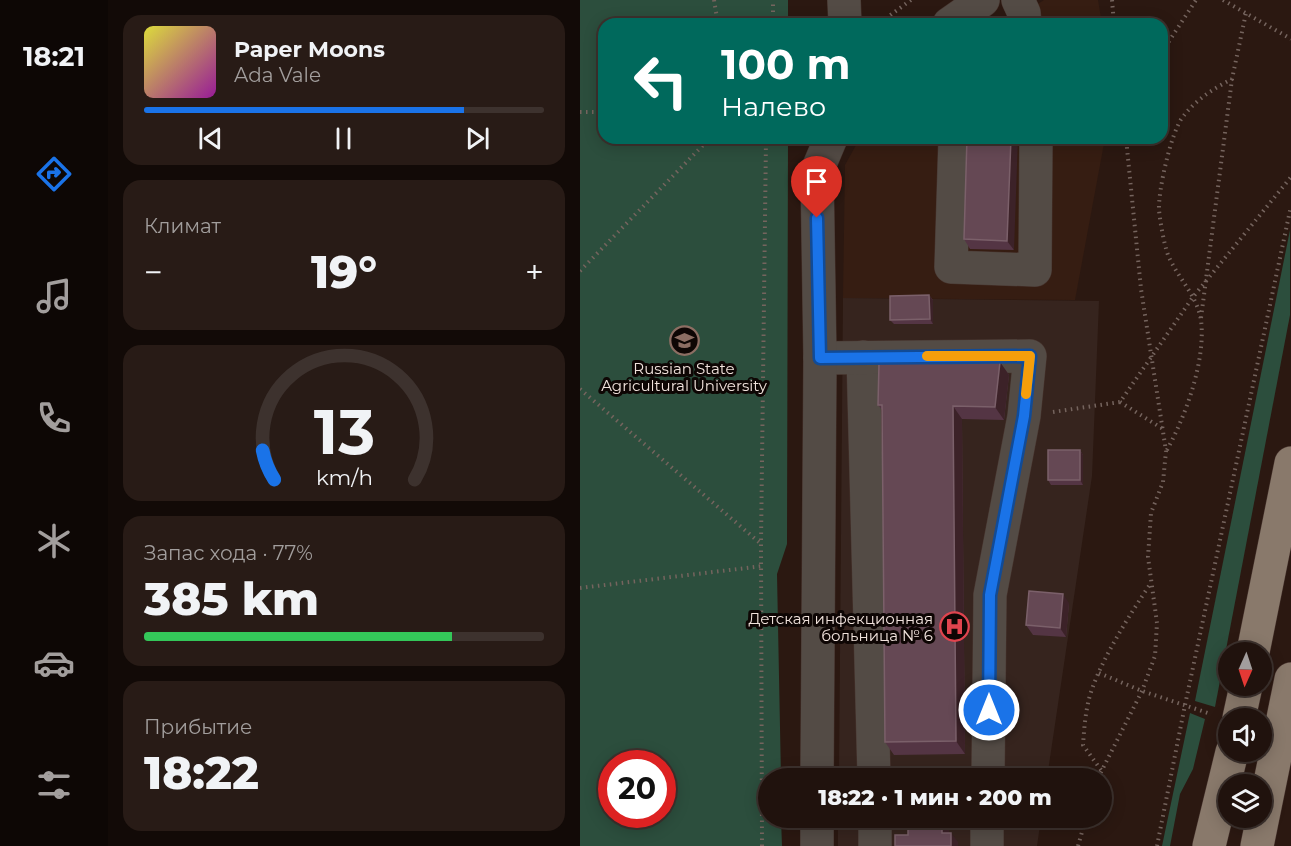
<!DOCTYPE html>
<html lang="ru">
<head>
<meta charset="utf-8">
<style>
	:root { --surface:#20120d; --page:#281b16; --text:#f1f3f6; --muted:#a29e9d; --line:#3d322e; --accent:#1a73e8 }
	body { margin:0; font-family:Montserrat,sans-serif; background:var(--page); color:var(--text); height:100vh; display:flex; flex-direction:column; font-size:22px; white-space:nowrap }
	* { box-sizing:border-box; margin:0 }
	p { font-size:20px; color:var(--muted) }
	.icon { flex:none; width:33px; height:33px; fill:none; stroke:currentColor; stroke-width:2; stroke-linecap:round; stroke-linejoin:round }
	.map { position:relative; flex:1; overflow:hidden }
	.side { display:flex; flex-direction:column; gap:15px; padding:15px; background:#120a07; width:472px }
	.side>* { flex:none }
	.guide { position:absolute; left:18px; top:18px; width:570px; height:126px; border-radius:18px; box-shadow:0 3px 15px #0003,0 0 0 2px var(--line); background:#00695c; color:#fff; overflow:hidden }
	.needle { width:39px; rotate:183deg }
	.tools { position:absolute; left:638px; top:642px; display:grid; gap:12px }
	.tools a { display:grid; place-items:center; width:54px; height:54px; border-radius:50%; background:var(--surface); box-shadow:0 3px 15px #0003,0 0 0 2px var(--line); font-size:30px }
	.speed { position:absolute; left:18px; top:750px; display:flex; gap:12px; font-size:30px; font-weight:700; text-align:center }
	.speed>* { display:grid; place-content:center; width:78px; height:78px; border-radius:50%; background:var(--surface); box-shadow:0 3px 15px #0003,0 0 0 2px var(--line); line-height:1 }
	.speed .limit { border:9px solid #d22; background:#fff; color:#111 }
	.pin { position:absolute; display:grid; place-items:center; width:51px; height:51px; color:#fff; margin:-62px -26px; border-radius:50% 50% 50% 0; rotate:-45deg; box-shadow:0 0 6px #0007 }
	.pin .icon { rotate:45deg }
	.me { position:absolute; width:66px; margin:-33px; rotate:0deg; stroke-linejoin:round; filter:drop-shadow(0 0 4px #0008) }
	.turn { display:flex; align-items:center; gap:21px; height:126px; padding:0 24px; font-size:27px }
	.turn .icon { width:78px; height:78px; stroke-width:2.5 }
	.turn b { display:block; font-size:42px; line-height:51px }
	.big { font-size:45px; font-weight:800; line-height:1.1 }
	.side .tile { flex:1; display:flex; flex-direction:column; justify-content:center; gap:9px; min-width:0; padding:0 21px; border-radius:18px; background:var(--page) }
	.side .dial { align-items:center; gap:0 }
	.dial svg { height:156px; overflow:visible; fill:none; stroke:var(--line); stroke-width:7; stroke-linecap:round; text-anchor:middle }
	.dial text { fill:var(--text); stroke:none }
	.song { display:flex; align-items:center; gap:18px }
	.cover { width:72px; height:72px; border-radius:9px; background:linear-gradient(135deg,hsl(60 70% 55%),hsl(300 70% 35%)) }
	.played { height:6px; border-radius:3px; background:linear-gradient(90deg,var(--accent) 80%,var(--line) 80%) }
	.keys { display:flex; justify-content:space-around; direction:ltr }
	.heat { display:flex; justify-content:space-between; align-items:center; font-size:33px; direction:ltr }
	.charge { height:9px; border-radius:4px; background:linear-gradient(90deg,#34c759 77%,var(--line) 0) }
	.trip { position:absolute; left:178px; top:768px; width:354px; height:60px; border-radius:30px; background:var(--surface); box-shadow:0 3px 15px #0003,0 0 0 2px var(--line); font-weight:800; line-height:60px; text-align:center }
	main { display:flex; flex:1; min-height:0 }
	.tab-bar { display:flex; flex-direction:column; width:108px; justify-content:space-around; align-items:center; background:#0d0705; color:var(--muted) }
	.tab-bar .icon { width:42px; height:42px }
	.tab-bar .selected { color:var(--accent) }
	.tab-bar b { font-size:27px; color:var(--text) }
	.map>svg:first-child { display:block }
	.built { fill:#361d12 }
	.medical { fill:#36241e }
	.green { fill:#2c4e3d; fill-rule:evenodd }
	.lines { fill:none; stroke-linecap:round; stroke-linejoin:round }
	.minor-casing { stroke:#47342e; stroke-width:34 }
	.major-casing { stroke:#47342e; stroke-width:34 }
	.path { stroke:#75645e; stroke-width:4; stroke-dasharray:1.5 4.5; stroke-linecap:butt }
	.minor { stroke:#534b45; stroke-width:33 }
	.major { stroke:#89796b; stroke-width:33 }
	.wall { fill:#543544 }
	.shaded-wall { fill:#3c2228 }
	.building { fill:#654854; stroke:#7b606a; stroke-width:1.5 }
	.route-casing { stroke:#114b97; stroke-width:15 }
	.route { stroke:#1a73e8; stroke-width:10 }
	.slow { stroke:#f59e0b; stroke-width:10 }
	.labels { text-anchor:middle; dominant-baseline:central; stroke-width:6; stroke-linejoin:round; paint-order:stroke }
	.poi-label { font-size:15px; fill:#f1e3dd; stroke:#0e0604 }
</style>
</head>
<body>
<main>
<nav class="tab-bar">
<b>18:21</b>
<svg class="icon selected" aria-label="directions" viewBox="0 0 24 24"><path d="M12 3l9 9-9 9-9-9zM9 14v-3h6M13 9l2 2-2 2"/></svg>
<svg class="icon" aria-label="music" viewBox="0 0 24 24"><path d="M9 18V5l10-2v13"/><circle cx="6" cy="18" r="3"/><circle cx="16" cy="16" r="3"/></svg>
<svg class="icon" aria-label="phone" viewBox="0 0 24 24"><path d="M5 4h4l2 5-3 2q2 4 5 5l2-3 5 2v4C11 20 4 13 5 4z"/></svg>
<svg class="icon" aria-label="climate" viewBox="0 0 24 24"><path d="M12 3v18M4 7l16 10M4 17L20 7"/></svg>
<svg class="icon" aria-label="car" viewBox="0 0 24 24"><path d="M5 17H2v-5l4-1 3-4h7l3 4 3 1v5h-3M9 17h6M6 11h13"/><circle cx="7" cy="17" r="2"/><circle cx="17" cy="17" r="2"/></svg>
<svg class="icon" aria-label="filters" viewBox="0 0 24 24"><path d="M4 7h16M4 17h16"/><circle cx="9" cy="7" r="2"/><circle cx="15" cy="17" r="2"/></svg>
</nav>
<section class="side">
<div class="tile">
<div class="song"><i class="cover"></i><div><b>Paper Moons</b><p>Ada Vale</p></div></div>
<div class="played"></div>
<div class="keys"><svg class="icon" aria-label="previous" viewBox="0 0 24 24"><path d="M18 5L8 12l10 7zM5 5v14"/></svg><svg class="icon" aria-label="pause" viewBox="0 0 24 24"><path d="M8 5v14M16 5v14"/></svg><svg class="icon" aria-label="next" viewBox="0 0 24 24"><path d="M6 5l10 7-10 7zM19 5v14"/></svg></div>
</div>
<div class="tile"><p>Климат</p>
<div class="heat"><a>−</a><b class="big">19°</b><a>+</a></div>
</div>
<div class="tile dial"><svg viewBox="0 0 100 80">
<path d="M14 69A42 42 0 1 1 86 69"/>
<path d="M14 69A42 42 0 0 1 8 54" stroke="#1a73e8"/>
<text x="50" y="56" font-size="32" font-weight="700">13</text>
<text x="50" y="72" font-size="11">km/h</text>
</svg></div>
<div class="tile"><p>Запас хода · 77%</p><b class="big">385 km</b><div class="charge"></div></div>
<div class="tile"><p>Прибытие</p><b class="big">18:22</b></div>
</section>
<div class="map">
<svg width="711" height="846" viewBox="0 0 711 846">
	<rect width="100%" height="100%" fill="#2b1811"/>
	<g class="built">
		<polygon points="464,0 518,0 522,24 426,24"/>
		<polygon points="280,138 525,138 495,300 263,298 265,165"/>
	</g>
	<g class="medical">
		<polygon points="263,298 519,301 512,476 467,778 259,778"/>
		<polygon points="258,818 461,818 457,846 258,846"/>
	</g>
	<g class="green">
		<path d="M 0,0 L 208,0 L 208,24 L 24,24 L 24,138 L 208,138 L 207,544 L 197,574 L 201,778 L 189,778 L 189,818 L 201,818 L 202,846 L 0,846 ZM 32,764 L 82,764 L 82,814 L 32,814 Z"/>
		<polygon points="710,230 710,315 635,707 615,701"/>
		<polygon points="610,713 625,719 613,769 600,794 590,846 582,846"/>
	</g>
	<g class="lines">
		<defs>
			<g id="minor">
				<polyline points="264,0 265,24"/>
				<polyline points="438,0 444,13 445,24"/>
				<polyline points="369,24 403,0"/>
				<polyline points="375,138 371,267 455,270 456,138"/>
				<polyline points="283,357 294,778"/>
				<polyline points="240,358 450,356 444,416 410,595 408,778"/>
				<polyline points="237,778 240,358 237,171 251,138"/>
				<polyline points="295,818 295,846"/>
				<polyline points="237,846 237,818"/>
				<polyline points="407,846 407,818"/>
			</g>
			<g id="major">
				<polyline points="673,652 711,463"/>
				<polyline points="659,718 666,686"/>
				<polyline points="629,846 652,752"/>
				<polyline points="677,846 711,679"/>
			</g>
		</defs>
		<use href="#minor" class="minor-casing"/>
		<use href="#major" class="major-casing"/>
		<g class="path">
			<polyline points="134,0 138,24"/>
			<polyline points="532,0 534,24"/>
			<polyline points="643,0 711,39"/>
			<polyline points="193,24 193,0"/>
			<polyline points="303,24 305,19 331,0"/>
			<polyline points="582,52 616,0"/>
			<polyline points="0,112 24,112"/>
			<polyline points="0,271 130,138"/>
			<polyline points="621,318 652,79"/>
			<polyline points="0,389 180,543"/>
			<polyline points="540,402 583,429"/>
			<polyline points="473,412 540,402 613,297 711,177"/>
			<path d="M 587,450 C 606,415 626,360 621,320 C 617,295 597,277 588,255 C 584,244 580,221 579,210 C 578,191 591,133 602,118 C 615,100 633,89 652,79 L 666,13"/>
			<polyline points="0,588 183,566"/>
			<polyline points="519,673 562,691 631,714"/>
			<path d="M 521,770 L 503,745 C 504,731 505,717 508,703 C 516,667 550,614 571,583"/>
			<polyline points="518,778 562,691 575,656 577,623 568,557 571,513 583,482 586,451 561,289 546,138"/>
			<polyline points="182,846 181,544 186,138"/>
			<polyline points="498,846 506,818"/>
			<polyline points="577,846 605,705 711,206"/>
		</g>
		<use href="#minor" class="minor"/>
		<use href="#major" class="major"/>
	</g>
	<g class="wall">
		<polygon points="387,138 434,250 390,249 384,239"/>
		<polygon points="349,295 353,300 353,324 314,324 310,320"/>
		<polygon points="420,362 429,375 424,420 382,419 385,754 314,755 305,742 302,410 298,405"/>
		<polygon points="500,450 503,455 503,485 471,485 468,480"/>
		<polygon points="489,603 486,637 453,635 446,625"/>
	</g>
	<g class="shaded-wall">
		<polygon points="431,138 438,138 434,250 427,241"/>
		<polygon points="349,295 353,300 353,324 350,319"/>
		<polygon points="420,362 429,375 424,420 415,407"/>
		<polygon points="373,406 382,419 385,754 376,741"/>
		<polygon points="500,450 503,455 503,485 500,480"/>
		<polygon points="483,594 489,603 486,637 480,628"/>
		<polygon points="362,818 369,826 369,843 362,833"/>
		<polygon points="371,833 378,842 378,846 371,846"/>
	</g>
	<g class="building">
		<polygon points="387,138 431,138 427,241 384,239"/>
		<polygon points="349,295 350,319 310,320 310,296"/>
		<polygon points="420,362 415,407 373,406 376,741 305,742 302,405 298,405 299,363"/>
		<rect x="468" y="450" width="32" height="30"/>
		<polygon points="449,591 483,594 480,628 446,625"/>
		<polygon points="328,818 362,818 362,833 371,833 371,846 315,846 315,835 328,835"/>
	</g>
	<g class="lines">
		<defs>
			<polyline id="route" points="237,218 240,358 450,356 444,416 410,595 409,710"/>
		</defs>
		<use href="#route" class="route-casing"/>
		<use href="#route" class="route"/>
		<polyline class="slow" points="347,356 450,356 446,394"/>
	</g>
	<defs>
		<symbol id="university-ring" viewBox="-11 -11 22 22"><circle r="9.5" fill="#0e0604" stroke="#8d6e63" stroke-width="1.5"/><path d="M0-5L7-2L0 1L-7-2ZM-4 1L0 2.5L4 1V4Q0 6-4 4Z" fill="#8d6e63"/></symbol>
		<symbol id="hospital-ring" viewBox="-11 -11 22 22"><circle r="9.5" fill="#0e0604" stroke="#e0444e" stroke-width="1.5"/><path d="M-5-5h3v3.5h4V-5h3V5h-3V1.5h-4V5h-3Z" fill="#e0444e"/></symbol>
	</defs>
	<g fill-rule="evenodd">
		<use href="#university-ring" x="88" y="324" width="33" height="33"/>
		<use href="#hospital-ring" x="358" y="610" width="33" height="33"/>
	</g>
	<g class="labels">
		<g class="poi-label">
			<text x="104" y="368">Russian State<tspan x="104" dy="17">Agricultural University</tspan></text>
			<text x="353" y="618" text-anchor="end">Детская инфекционная<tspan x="353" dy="17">больница № 6</tspan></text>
		</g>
	</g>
</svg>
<div class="tools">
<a><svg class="needle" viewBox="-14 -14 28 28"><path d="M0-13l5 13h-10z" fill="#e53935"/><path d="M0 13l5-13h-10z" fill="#a29e9d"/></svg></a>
<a><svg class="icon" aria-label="sound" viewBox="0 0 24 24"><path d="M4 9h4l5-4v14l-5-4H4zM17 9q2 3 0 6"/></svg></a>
<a><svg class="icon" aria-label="layers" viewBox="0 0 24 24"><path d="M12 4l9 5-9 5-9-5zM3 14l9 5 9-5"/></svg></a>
</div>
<div class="speed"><div class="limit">20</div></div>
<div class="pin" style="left:237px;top:218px;background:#d93025"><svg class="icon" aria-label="arrive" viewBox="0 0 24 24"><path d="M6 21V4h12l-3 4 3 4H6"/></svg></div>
<svg class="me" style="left:409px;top:710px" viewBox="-20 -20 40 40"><circle r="17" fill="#1a73e8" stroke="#fff" stroke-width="3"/><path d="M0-11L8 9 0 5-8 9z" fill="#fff"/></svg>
<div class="trip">18:22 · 1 мин · 200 m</div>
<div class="guide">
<div class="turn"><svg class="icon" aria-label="left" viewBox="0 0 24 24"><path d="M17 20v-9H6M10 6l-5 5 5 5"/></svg><div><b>100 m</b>Налево</div></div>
</div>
</div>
</main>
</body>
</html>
